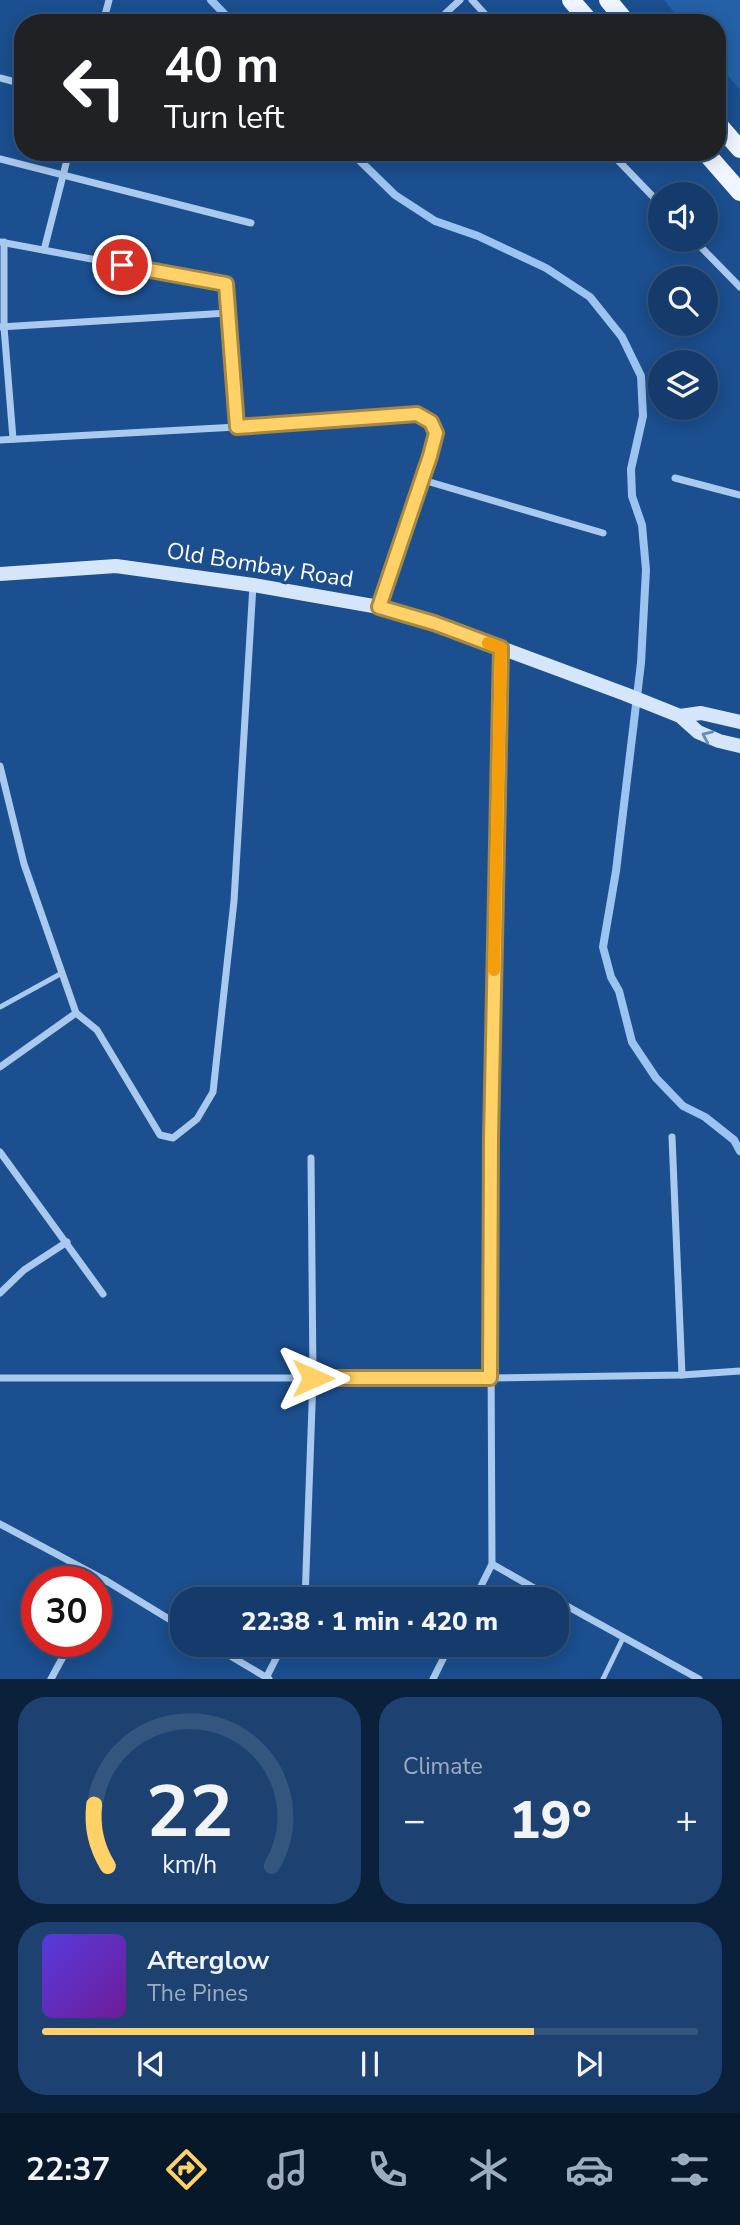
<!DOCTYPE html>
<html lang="en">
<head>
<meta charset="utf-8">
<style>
	:root { --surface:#143b6b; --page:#1d4271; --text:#f1f3f6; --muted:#9dadc1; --line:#33557e; --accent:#ffd166 }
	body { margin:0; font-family:"Nunito Sans",sans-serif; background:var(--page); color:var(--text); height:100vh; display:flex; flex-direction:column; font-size:26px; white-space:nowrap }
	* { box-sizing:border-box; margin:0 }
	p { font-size:23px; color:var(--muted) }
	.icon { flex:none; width:38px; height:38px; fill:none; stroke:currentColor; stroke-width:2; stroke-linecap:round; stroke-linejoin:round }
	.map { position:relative; height:1679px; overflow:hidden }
	.side { display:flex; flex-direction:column; gap:18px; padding:18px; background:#0b203b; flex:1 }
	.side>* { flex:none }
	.banner { position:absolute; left:14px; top:14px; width:712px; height:147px; border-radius:28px; box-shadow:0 4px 18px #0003,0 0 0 2px var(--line); background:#202124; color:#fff; overflow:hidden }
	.buttons { position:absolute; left:648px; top:182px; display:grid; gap:14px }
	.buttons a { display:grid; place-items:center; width:70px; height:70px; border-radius:50%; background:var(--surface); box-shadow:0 4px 18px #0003,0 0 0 2px var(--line); font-size:35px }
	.speed { position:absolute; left:21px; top:1566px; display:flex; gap:14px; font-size:35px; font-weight:700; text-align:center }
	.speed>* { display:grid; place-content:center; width:91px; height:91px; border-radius:50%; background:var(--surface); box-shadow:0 4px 18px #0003,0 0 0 2px var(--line); line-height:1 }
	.speed .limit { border:10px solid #d22; background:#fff; color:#111 }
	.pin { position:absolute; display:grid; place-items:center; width:60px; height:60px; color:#fff; margin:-30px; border:4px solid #fff; border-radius:50%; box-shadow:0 2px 7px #0007 }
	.me { position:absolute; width:77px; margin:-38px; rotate:90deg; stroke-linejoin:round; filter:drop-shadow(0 0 5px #0008) }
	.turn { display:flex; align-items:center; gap:24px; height:147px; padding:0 35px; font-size:32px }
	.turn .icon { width:91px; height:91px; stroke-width:2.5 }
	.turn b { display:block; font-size:49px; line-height:60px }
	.big { font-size:52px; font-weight:800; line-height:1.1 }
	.side .card { flex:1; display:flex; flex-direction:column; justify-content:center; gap:10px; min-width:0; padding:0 24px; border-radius:28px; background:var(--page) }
	.side .dial { align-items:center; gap:0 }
	.dial svg { height:182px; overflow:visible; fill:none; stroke:var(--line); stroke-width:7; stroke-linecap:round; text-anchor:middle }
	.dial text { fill:var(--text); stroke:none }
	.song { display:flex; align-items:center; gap:21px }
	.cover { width:84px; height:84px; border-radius:10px; background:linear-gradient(135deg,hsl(250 70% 55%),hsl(280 70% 35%)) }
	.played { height:7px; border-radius:4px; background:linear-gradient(90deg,var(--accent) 75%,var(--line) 75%) }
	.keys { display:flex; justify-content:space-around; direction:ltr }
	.heat { display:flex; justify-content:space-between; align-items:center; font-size:38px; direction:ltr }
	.side .tiles { flex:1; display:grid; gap:18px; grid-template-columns:1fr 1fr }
	.card:last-child { grid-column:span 2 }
	.trip { position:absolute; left:170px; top:1587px; width:399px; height:70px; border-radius:28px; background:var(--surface); box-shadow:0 4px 18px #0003,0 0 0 2px var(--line); font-weight:800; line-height:70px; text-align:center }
	.dock { display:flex; height:112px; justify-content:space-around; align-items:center; background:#08182b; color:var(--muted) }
	.dock .icon { width:49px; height:49px }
	.dock .current { color:var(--accent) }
	.dock b { font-size:32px; color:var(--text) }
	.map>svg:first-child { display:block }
	.green { fill:#2461a8 }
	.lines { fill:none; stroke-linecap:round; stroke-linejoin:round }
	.stream { stroke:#9cc4f0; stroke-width:8 }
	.lane { stroke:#a9c9ee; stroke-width:5 }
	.street { stroke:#a9c9ee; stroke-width:7 }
	.secondary { stroke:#d6e6fa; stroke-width:14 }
	.primary { stroke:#f0f6ff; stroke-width:18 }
	.oneway { stroke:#668bba }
	.route-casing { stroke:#a68842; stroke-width:18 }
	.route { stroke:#ffd166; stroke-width:12 }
	.slow { stroke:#f59e0b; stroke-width:12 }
	.labels { text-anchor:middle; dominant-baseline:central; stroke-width:7; stroke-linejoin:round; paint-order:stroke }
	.street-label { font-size:23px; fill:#fff; stroke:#1b4f8f }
</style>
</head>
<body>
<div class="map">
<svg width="740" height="1679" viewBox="0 0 740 1679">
	<rect width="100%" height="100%" fill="#1b4f8f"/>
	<polygon class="green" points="664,0 740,0 740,90 718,63 718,23 683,23"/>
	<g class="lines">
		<g class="stream">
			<polyline points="211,0 233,23"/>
			<polyline points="351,152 395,195 435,221 478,236 546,268 590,297 622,337 641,376 643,416 631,469 632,496 642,525 646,570 641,663 616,871 603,947 611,977 619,991 632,1042 656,1078 683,1106 705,1117 734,1140 740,1151"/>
		</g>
		<g class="lane">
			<polyline points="0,1007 62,973"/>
			<polyline points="603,1679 623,1638"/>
		</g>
		<g class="street">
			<polyline points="472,0 493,23"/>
			<polyline points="103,23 109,0"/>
			<polyline points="435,23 460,0"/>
			<polyline points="0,78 23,84"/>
			<polyline points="610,152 660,204"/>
			<polyline points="0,159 251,223"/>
			<polyline points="694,240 740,287"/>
			<polyline points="0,242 226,284 237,427"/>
			<polyline points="4,242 4,327 13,439"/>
			<polyline points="44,250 69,152"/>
			<polyline points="0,327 228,313"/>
			<polyline points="0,440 237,427 417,414 431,422 436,433 423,480 380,607"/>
			<polyline points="675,478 740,495"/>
			<polyline points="423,480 603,533"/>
			<polyline points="0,766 24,864 76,1013"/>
			<polyline points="0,1067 76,1013 97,1030 160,1135 173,1138 197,1119 213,1092 234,901 253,585"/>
			<polyline points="672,1137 682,1375"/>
			<polyline points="0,1152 103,1294"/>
			<polyline points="0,1293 24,1270 67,1242"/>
			<polyline points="0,1378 490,1378 682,1375 740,1371"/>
			<polyline points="0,1524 105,1580 182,1627"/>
			<polyline points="492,1564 490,1138 501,648"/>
			<polyline points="96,1596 105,1580"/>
			<polyline points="305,1600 313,1378 311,1158"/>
			<polyline points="474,1600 492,1564 555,1600"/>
			<polyline points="556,1600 699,1679"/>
			<polyline points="212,1645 269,1679"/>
			<polyline points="266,1678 283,1645"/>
			<polyline points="51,1679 71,1642"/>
			<polyline points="433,1679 450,1645"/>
		</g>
		<g class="secondary">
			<polyline points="0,574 116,566 253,585 379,607 434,623 625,694 680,716 698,732 719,741 740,746"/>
			<polyline points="680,716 701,713 740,722"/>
		</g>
		<g class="primary">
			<polyline points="571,0 591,23"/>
			<polyline points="608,0 627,23"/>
			<polyline points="718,124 740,149"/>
			<polyline points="705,152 740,192"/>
		</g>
	</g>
	<defs><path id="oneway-chevron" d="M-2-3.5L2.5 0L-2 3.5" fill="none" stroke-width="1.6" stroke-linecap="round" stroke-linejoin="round" transform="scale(1.75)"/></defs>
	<use class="oneway" href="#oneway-chevron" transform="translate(707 736) rotate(-156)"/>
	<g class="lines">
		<defs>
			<polyline id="route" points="122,265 226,284 237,427 417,414 431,422 436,433 430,456 379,607 434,623 501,648 491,1138 490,1378 313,1378"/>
		</defs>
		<use href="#route" class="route-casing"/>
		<use href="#route" class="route"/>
		<polyline class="slow" points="488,643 501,648 494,970"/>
	</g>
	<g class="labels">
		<g class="street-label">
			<text transform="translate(260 565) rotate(9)">Old Bombay Road</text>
		</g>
	</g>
</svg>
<div class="buttons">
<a><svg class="icon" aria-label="sound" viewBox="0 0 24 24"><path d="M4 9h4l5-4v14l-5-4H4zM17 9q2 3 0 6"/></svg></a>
<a><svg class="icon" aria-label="search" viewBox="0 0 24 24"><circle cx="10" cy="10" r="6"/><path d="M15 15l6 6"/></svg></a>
<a><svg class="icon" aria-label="layers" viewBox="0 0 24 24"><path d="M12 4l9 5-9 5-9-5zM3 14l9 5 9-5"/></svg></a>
</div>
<div class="speed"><div class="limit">30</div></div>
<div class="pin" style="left:122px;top:265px;background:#d93025"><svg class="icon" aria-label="arrive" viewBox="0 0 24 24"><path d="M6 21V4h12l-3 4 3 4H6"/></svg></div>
<svg class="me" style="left:313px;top:1378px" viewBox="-20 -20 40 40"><path d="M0-17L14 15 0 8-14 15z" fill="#ffd166" stroke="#fff" stroke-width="4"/></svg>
<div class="trip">22:38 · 1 min · 420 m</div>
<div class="banner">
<div class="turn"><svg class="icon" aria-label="left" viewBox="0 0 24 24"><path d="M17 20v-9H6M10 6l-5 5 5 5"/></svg><div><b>40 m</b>Turn left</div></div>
</div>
</div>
<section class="side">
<div class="tiles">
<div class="card dial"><svg viewBox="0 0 100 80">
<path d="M14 69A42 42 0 1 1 86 69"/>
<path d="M14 69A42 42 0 0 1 8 42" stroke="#ffd166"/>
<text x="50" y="56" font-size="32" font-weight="700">22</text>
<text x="50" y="72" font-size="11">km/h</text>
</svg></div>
<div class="card"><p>Climate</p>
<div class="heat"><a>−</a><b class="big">19°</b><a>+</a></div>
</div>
<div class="card">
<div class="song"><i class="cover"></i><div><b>Afterglow</b><p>The Pines</p></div></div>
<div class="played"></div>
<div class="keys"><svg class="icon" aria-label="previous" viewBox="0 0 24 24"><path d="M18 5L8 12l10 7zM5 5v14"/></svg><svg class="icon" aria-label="pause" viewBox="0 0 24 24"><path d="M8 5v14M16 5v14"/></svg><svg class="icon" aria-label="next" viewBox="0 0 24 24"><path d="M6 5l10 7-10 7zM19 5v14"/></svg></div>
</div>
</div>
</section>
<nav class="dock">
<b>22:37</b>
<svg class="icon current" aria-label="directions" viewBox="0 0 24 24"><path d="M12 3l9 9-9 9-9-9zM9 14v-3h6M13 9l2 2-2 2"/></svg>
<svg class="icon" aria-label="music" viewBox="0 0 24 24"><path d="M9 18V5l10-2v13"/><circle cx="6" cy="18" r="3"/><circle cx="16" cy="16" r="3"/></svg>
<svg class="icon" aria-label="phone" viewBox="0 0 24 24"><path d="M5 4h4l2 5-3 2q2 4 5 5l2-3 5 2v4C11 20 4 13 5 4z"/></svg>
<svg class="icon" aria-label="climate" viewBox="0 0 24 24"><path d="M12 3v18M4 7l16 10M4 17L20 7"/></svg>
<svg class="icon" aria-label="car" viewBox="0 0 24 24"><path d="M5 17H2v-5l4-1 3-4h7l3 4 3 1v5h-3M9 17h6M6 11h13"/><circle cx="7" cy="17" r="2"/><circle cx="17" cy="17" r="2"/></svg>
<svg class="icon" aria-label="filters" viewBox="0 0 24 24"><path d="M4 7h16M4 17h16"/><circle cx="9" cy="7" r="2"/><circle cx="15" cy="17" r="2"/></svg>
</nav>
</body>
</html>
